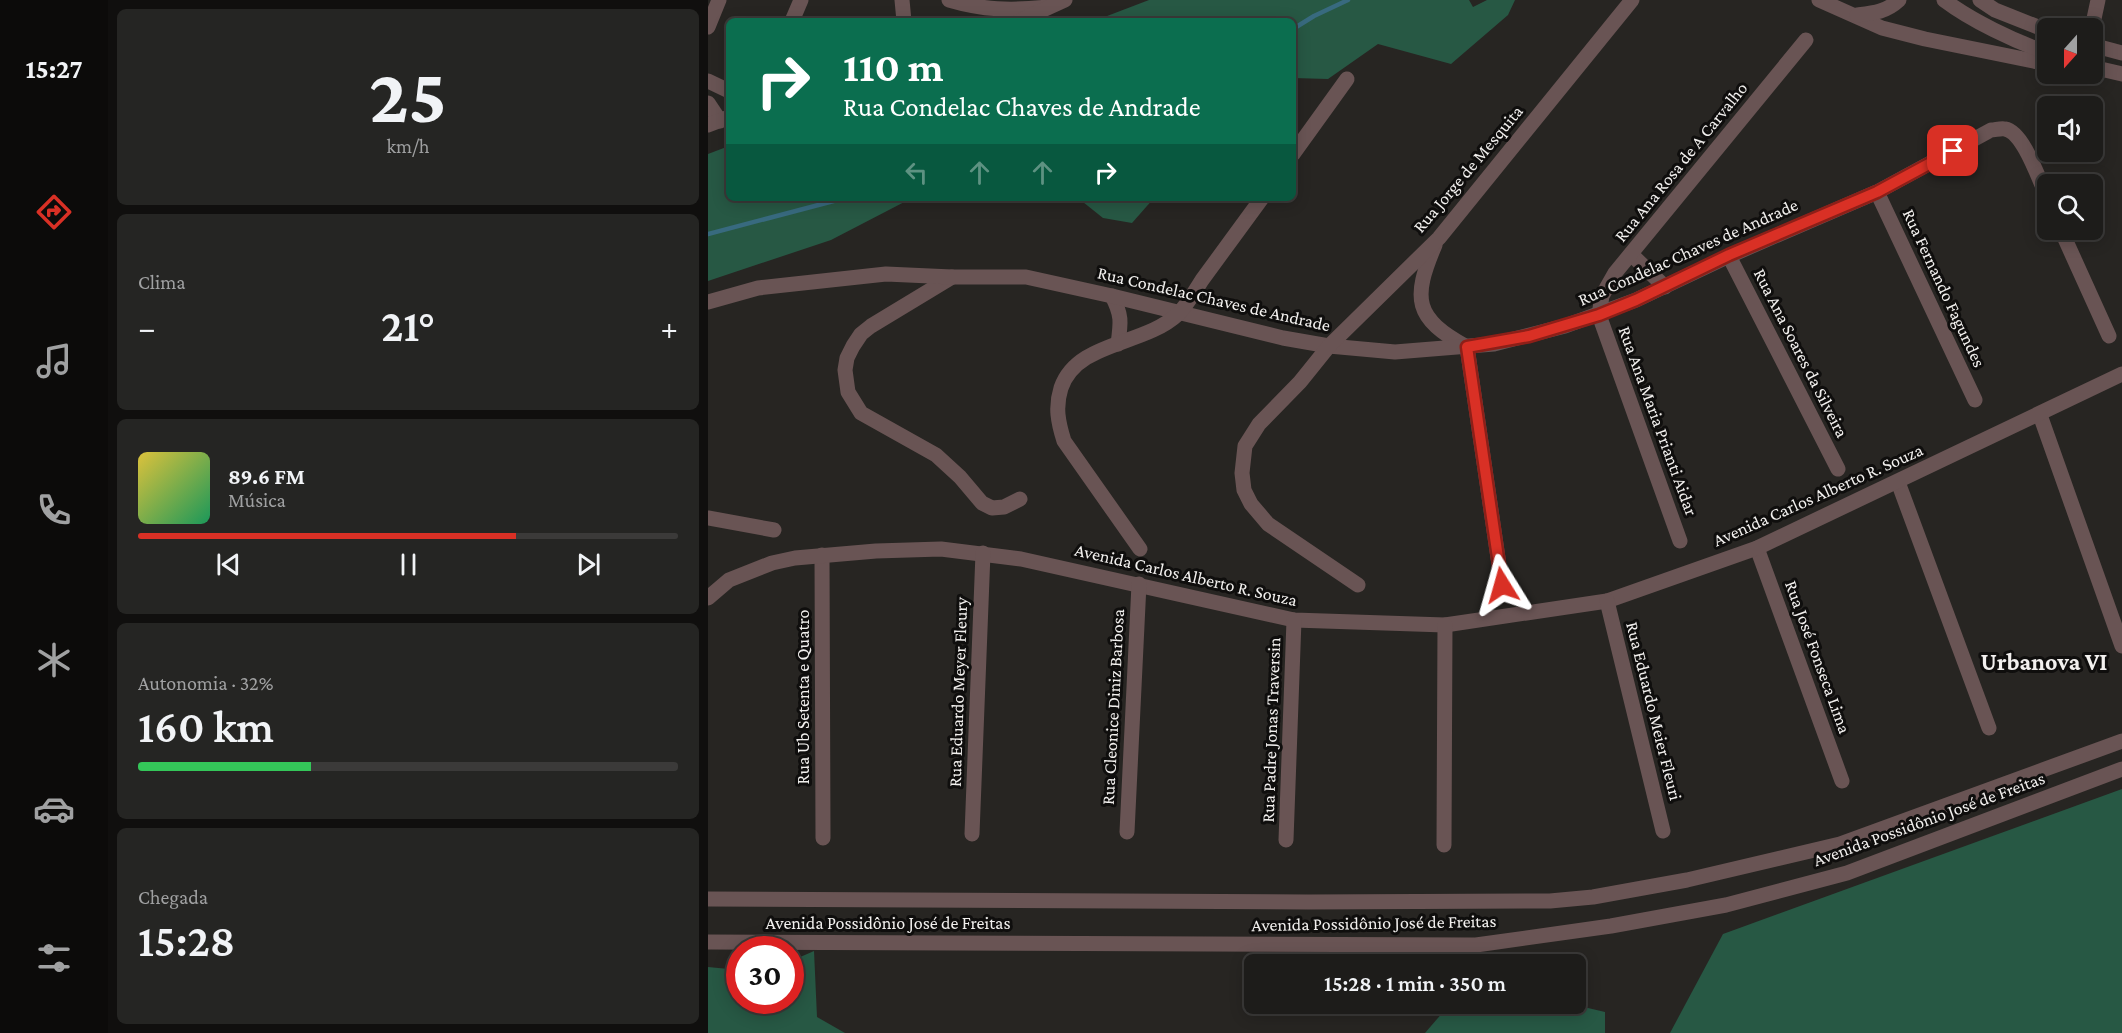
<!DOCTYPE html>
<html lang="pt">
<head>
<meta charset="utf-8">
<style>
	:root { --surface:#1d1c1a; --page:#252523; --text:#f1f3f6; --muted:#a0a1a2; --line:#3b3a39; --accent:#d93025 }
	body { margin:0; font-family:"Crimson Pro",serif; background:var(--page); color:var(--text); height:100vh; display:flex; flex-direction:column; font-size:22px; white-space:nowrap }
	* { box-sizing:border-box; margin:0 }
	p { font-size:20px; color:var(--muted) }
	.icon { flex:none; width:33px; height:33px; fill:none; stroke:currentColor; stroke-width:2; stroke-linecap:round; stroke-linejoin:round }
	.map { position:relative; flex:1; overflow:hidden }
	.side { display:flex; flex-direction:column; gap:9px; padding:9px; background:#100f0e; width:600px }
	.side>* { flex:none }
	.guide { position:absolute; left:18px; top:18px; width:570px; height:183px; border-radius:9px; box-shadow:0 3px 15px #0003,0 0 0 2px var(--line); background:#0b6e4f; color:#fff; overflow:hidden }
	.needle { width:39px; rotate:201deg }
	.tools { position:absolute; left:1329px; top:18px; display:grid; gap:12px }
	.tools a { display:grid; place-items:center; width:66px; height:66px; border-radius:9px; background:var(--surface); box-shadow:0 3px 15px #0003,0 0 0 2px var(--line); font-size:30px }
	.speed { position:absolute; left:18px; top:936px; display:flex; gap:12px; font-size:30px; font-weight:700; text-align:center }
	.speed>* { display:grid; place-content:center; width:78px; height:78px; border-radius:50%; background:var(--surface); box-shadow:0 3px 15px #0003,0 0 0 2px var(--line); line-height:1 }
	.speed .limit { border:9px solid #d22; background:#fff; color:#111 }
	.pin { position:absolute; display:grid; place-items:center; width:51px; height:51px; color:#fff; margin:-26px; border-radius:12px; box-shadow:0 3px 9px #0006 }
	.me { position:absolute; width:66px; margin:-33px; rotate:352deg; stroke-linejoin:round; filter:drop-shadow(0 0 4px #0008) }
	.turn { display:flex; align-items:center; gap:21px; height:126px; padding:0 18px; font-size:27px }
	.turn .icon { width:78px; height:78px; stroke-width:2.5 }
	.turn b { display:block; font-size:42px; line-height:51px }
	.lanes { display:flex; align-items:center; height:57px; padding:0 18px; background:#0003; justify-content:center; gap:30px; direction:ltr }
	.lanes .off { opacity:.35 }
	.big { font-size:45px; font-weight:600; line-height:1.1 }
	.side .card { flex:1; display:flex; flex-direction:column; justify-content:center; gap:9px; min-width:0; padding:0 21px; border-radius:9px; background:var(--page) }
	.side .dial { align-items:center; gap:0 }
	.dial b { font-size:78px; line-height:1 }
	.song { display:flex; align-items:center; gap:18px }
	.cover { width:72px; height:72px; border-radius:9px; background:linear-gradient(135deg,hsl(50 70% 55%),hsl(150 70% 35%)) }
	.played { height:6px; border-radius:3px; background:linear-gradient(90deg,var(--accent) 70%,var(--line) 70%) }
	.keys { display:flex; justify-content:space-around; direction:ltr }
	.heat { display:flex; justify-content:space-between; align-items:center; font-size:33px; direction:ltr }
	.charge { height:9px; border-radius:4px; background:linear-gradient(90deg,#34c759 32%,var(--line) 0) }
	.trip { position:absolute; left:536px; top:954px; width:342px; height:60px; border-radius:9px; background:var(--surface); box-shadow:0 3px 15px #0003,0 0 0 2px var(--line); font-weight:600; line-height:60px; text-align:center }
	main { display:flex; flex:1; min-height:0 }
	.dock { display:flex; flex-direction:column; width:108px; justify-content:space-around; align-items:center; background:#0c0b0a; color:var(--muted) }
	.dock .icon { width:42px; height:42px }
	.dock .on { color:var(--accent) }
	.dock b { font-size:27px; color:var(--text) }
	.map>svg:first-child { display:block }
	.forest { fill:#275844 }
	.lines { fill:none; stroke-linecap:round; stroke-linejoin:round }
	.stream { stroke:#386a7f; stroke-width:4.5 }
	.minor { stroke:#695454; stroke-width:15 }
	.route-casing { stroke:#8d1f18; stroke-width:15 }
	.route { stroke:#d93025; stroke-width:10 }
	.labels { text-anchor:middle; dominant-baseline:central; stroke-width:6; stroke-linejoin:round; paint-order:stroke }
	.street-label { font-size:18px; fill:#f2f0ee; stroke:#0f0e0d }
	.district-label { font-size:24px; font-weight:bold; fill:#f2f0ee; stroke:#0f0e0d }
</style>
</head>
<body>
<main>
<nav class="dock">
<b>15:27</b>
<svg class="icon on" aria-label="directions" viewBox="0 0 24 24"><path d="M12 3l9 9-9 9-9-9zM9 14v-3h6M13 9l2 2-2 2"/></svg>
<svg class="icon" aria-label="music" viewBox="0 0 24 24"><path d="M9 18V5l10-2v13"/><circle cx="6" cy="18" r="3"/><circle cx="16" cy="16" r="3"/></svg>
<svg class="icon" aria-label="phone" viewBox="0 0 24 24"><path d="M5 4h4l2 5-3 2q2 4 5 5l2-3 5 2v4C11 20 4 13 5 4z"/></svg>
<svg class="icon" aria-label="climate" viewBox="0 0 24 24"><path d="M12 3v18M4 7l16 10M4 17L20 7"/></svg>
<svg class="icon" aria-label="car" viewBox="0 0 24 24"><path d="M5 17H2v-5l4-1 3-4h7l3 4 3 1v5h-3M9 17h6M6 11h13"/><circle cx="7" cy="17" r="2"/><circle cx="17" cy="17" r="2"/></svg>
<svg class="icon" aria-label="filters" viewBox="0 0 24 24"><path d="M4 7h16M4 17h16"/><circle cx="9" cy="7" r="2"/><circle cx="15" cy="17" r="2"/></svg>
</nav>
<section class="side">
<div class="card dial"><b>25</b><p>km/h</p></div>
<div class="card"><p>Clima</p>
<div class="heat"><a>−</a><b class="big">21°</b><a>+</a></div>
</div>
<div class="card">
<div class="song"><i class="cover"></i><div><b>89.6 FM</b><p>Música</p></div></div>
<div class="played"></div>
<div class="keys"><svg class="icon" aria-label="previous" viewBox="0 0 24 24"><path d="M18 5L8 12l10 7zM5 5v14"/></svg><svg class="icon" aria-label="pause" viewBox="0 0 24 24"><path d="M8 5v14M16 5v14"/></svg><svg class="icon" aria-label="next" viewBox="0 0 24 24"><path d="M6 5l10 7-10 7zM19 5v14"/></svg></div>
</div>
<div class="card"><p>Autonomia · 32%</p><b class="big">160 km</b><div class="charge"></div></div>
<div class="card"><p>Chegada</p><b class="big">15:28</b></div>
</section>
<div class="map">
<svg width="1414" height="1033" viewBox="0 0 1414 1033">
	<rect width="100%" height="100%" fill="#272522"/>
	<g class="forest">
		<polygon points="441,0 761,0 765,7 779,0 807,0 800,15 743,64 670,44 620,79 585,78 585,21 386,21"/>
		<polygon points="21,146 21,198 204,198 123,240 0,281 0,154"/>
		<polygon points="370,198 446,198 424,223 395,218"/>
		<polygon points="1414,789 1414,1033 962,1033 1015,934"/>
		<polygon points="106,951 109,1017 137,1033 0,1033 0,967 31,970 32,1000 82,1000 83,961"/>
		<polygon points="742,1004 863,1004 897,1012 897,1033 717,1033"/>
	</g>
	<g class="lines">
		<g class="stream">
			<polyline points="585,29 606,16 640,0"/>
			<polyline points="0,234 137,198"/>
		</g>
		<g class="minor">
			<polyline points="194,0 196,21"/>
			<path d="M 241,0 C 275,10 303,11 339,7"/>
			<polyline points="1111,0 1174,28 1217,39 1340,64"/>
			<path d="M 1236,0 C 1264,21 1306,41 1340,53"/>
			<polyline points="1272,0 1287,10 1340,31"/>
			<path d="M 1149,15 C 1166,13 1178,12 1191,0"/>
			<polyline points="84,21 93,0"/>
			<polyline points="311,21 357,0"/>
			<polyline points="0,27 11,0"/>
			<polyline points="1384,28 1390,0"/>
			<polyline points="1384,45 1414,53"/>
			<polyline points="1384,67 1414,74"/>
			<polyline points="0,81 21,91"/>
			<polyline points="0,103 12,121"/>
			<polyline points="0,125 21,117"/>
			<polyline points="585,154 639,79"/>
			<polyline points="1169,192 1267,400"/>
			<polyline points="1353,230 1401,336"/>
			<path d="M 727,245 C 704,299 706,318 759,347 L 794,585"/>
			<polyline points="923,254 957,287"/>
			<polyline points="1021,256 1130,469"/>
			<polyline points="244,277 163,326 153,334 145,346 139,358 137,370 140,392 153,413 228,455 252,477 274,503 284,508 296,507 312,499"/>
			<path d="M 404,296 C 414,315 413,322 410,344"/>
			<path d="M 0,302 L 50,288 L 178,274 L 244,277 L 318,277 L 404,296 L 575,338 L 621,346 L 687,352 L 786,344 L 857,326 L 928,300 L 1021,256 L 1169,192 L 1283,130 C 1287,130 1293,128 1297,129 C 1316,132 1332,183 1340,199"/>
			<polyline points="1332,415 1414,646"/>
			<polyline points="1190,482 1281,728"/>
			<polyline points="0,518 66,530"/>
			<polyline points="972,541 891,315 894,296 907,273 1098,40"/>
			<polyline points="1049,548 1134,781"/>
			<path d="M 432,549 L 356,441 C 350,422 347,407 353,388 C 369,341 436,346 470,314 C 479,305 487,291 494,280 C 514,253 534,225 554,198"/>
			<polyline points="114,555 115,838"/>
			<polyline points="650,585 560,524 543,504 536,490 534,473 537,446 551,424 592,382 621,346 731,238 924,0"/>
			<polyline points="0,598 21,580 64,563 87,558 168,551 233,549 313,559 586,620 737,625 899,601 1049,548 1414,374"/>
			<polyline points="899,601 955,831"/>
			<polyline points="419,832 431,584"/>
			<polyline points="264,834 275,553"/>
			<polyline points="578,840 586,620"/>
			<polyline points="736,845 737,625"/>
			<polyline points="0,899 600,902 842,901 885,897 979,880 1132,844 1414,741"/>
			<polyline points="0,942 768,945 903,926 1018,905 1139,873 1414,769"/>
		</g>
	</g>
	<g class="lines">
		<defs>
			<polyline id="route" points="794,585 759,347 821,336 891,315 928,300 1021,255 1169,192 1245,151"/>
		</defs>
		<use href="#route" class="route-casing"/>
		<use href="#route" class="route"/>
	</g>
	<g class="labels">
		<g class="street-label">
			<text transform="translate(973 162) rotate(-51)">Rua Ana Rosa de A Carvalho</text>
			<text transform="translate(760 169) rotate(-50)">Rua Jorge de Mesquita</text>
			<text transform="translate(980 252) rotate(-24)">Rua Condelac Chaves de Andrade</text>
			<text transform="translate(1236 288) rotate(65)">Rua Fernando Fagundes</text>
			<text transform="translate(506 299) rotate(13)">Rua Condelac Chaves de Andrade</text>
			<text transform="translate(1093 353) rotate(63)">Rua Ana Soares da Silveira</text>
			<text transform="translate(950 421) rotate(70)">Rua Ana Maria Prianti Aidar</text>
			<text transform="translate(1110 495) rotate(-24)">Avenida Carlos Alberto R. Souza</text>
			<text transform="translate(478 575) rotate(13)">Avenida Carlos Alberto R. Souza</text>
			<text transform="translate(1110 657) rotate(70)">Rua José Fonseca Lima</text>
			<text transform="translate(250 692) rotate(-88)">Rua Eduardo Meyer Fleury</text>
			<text transform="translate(95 697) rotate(-90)">Rua Ub Setenta e Quatro</text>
			<text transform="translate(405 707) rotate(-87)">Rua Cleonice Diniz Barbosa</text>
			<text transform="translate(946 711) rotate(76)">Rua Eduardo Meier Fleuri</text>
			<text transform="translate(563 730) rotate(-88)">Rua Padre Jonas Traversin</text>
			<text transform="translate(1221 819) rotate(-20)">Avenida Possidônio José de Freitas</text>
			<text x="180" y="923">Avenida Possidônio José de Freitas</text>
			<text transform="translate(666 923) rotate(-1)">Avenida Possidônio José de Freitas</text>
		</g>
		<g class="district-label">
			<text x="1336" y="661">Urbanova VI</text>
		</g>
	</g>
</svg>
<div class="tools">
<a><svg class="needle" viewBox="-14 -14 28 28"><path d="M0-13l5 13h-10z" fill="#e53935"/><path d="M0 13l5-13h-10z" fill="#a0a1a2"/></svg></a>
<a><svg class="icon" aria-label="sound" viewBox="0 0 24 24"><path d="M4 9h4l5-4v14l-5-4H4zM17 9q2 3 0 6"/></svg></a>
<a><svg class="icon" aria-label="search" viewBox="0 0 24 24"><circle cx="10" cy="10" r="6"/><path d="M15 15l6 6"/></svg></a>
</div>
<div class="speed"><div class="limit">30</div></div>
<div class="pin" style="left:1245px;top:151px;background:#d93025"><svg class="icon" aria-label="arrive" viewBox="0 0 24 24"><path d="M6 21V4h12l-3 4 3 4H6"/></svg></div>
<svg class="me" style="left:794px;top:585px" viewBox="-20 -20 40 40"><path d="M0-17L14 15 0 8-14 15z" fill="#d93025" stroke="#fff" stroke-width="4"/></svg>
<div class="trip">15:28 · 1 min · 350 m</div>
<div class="guide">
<div class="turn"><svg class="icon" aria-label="right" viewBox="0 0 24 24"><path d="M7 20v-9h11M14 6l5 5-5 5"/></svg><div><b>110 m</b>Rua Condelac Chaves de Andrade</div></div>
<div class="lanes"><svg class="icon off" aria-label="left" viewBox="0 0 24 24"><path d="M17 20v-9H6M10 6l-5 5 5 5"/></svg><svg class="icon off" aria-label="ahead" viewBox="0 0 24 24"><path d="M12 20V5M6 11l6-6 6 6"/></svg><svg class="icon off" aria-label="ahead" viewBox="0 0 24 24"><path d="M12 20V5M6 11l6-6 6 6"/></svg><svg class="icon" aria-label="right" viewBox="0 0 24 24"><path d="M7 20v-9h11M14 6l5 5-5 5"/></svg></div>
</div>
</div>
</main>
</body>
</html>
